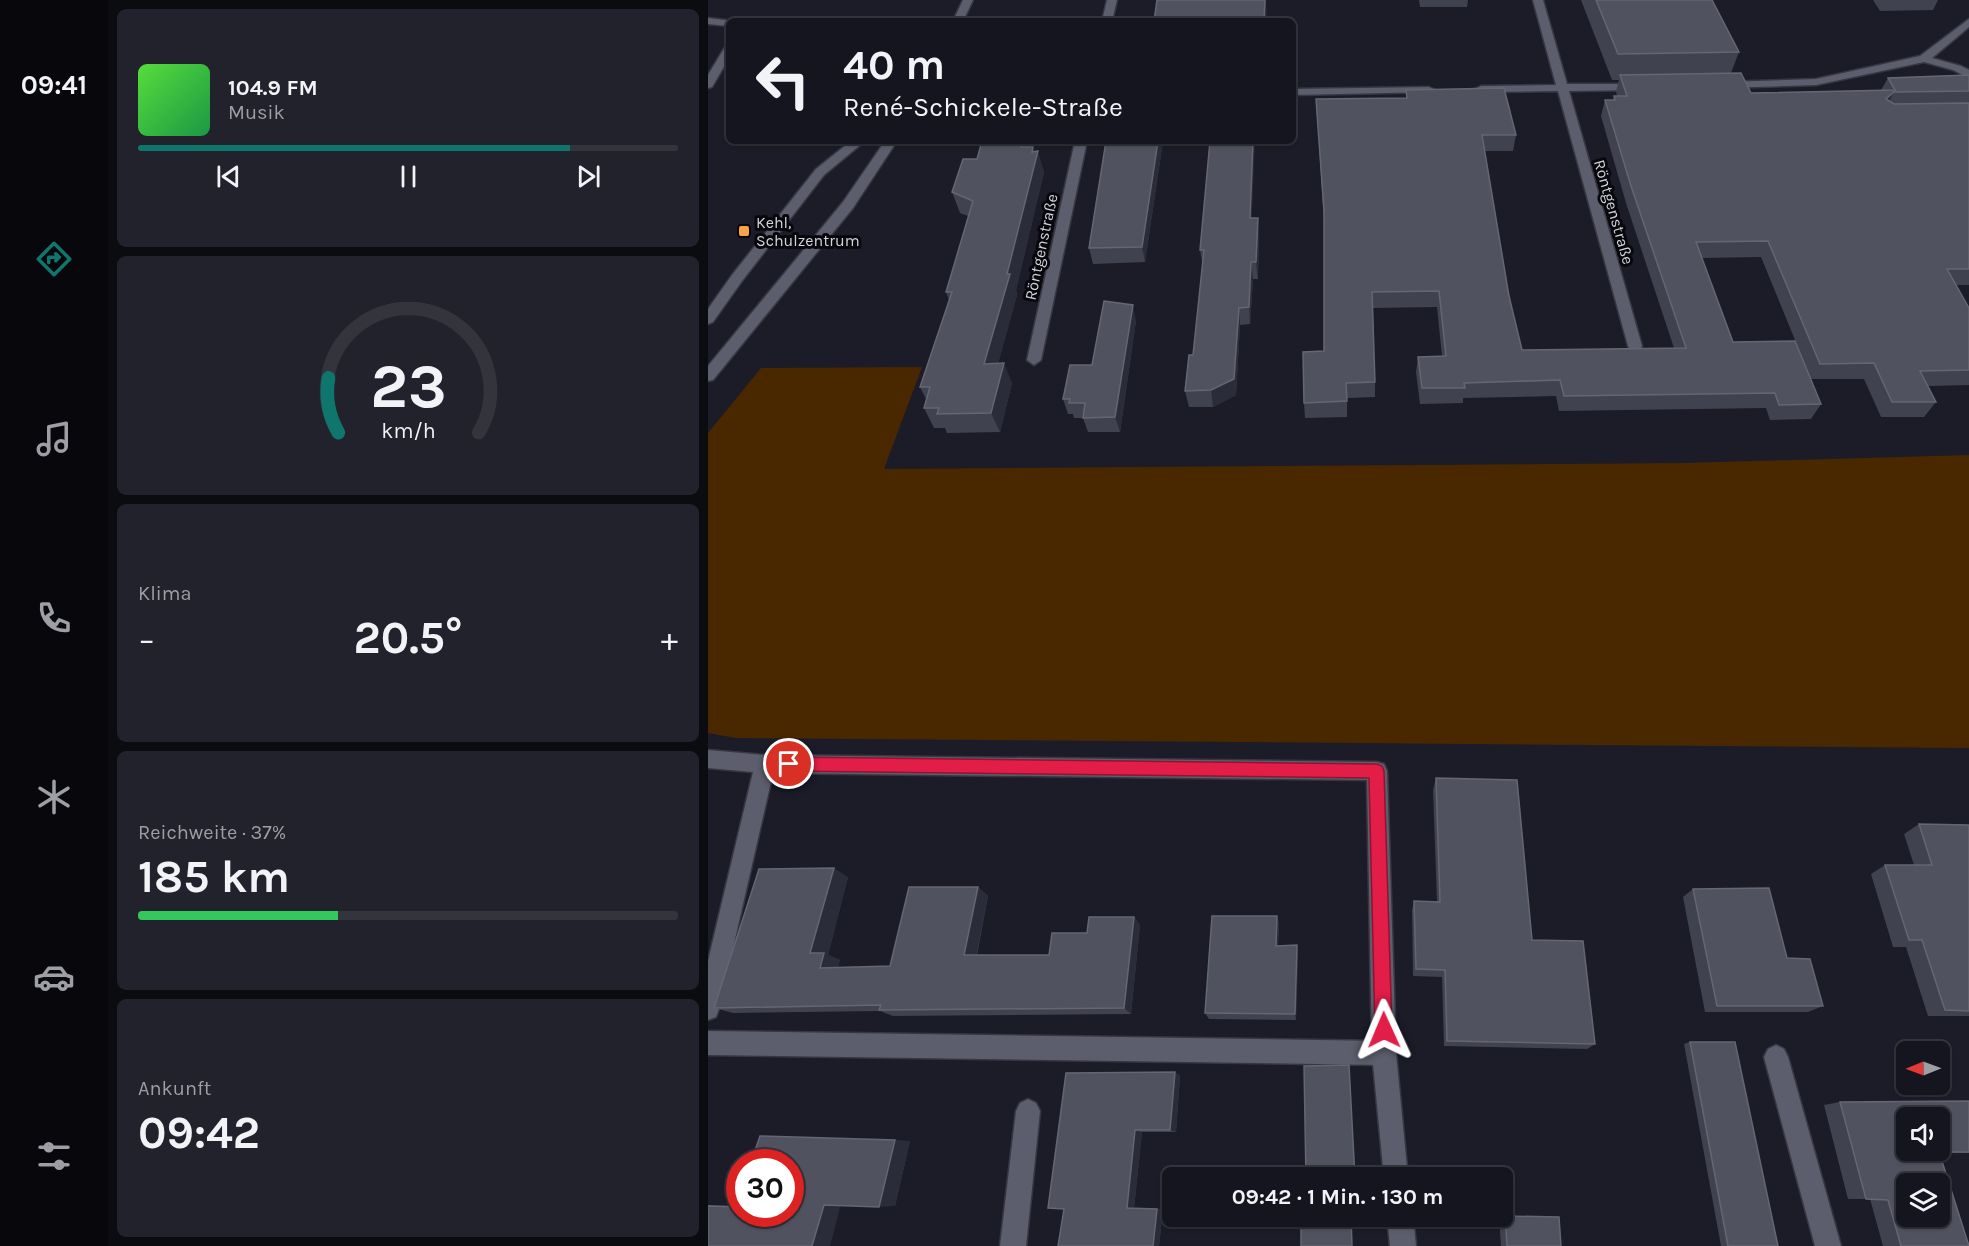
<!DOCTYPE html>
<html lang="de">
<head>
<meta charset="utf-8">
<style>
	:root { --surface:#14151e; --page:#21222b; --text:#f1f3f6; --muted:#9d9fa4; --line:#33343c; --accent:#0f766e }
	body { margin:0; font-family:Karla,sans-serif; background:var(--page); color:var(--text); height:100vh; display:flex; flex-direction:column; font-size:22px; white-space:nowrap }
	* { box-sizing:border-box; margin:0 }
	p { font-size:20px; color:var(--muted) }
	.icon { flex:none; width:33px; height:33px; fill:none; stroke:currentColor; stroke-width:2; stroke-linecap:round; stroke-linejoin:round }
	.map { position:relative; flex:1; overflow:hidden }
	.sheet { display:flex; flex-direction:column; gap:9px; padding:9px; background:#0b0c10; width:600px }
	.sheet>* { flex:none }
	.banner { position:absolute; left:18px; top:18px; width:570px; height:126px; border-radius:9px; box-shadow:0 2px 4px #0004,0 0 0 2px var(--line); background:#14151e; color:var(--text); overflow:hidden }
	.needle { width:39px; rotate:269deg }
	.buttons { position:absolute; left:1188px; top:1041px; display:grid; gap:12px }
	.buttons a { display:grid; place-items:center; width:54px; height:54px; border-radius:9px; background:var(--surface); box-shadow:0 2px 4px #0004,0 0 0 2px var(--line); font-size:30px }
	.speed { position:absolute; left:18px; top:1149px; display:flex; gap:12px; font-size:30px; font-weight:700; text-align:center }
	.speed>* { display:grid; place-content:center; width:78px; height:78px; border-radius:50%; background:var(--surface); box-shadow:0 2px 4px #0004,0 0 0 2px var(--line); line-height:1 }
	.speed .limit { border:9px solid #d22; background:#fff; color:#111 }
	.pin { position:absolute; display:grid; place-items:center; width:51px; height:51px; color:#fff; margin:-26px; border:3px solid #fff; border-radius:50%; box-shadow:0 2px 6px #0007 }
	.me { position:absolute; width:66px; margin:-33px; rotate:359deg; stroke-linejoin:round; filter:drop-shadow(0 0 4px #0008) }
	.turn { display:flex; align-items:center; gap:21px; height:126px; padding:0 18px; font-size:27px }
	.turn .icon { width:78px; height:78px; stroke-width:2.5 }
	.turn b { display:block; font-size:42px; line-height:51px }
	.big { font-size:45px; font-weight:700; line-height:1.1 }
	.sheet .tile { flex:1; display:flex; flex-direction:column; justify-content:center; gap:9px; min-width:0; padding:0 21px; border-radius:9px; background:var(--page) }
	.sheet .dial { align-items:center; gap:0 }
	.dial svg { height:156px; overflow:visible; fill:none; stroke:var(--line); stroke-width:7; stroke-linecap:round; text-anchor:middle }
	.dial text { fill:var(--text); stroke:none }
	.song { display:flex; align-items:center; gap:18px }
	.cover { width:72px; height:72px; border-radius:9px; background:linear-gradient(135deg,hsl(110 70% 55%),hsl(140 70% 35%)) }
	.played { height:6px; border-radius:3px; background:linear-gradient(90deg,var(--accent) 80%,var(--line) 80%) }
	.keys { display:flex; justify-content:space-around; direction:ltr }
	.heat { display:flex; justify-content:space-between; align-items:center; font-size:33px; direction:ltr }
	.charge { height:9px; border-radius:4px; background:linear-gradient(90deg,#34c759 37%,var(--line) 0) }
	.trip { position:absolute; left:454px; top:1167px; width:351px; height:60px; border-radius:9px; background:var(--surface); box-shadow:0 2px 4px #0004,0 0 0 2px var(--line); font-weight:700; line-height:60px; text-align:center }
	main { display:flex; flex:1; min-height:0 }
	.menu { display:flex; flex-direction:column; width:108px; justify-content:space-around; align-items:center; background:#08080c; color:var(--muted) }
	.menu .icon { width:42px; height:42px }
	.menu .active { color:var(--accent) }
	.menu b { font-size:27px; color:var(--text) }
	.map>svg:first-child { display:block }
	.green { fill:#492800 }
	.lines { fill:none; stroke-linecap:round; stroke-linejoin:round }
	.service-casing { stroke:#373742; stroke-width:3 }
	.minor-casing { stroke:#373742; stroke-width:3 }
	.service { fill:#5c5e6d; fill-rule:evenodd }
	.minor { fill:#5c5e6d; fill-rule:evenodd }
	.wall { fill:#414250 }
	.shaded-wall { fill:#2b2c39 }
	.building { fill:#51525f; stroke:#656672; stroke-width:1.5; fill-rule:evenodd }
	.route { fill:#e11d48; stroke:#92132f; stroke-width:1.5 }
	.poi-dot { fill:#f7a248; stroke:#07070c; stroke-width:2 }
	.labels { text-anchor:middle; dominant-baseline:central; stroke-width:6; stroke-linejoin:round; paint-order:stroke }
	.far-street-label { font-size:16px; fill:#d2d4dc; stroke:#07070c }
	.far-poi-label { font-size:16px; fill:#d2d4dc; stroke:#07070c; text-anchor:start }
</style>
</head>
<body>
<main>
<nav class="menu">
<b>09:41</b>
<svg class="icon active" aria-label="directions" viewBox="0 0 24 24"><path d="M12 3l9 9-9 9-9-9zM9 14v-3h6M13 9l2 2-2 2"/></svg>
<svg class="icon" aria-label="music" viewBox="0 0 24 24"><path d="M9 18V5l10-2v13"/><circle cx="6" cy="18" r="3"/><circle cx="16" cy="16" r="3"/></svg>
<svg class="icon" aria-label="phone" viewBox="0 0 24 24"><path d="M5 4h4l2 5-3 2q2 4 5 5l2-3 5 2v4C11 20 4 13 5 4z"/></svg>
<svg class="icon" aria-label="climate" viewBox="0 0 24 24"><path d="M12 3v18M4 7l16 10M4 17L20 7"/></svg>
<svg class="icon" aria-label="car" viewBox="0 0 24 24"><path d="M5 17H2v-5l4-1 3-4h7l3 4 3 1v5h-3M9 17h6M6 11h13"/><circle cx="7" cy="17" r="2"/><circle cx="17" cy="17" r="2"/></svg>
<svg class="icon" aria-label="filters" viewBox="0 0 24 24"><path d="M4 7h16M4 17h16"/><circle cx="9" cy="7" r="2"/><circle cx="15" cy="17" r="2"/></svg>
</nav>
<section class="sheet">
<div class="tile">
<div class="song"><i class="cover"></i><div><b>104.9 FM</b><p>Musik</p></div></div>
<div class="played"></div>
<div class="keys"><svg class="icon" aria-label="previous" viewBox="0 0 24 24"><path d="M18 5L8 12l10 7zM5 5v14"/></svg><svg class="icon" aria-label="pause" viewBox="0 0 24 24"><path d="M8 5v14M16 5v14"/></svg><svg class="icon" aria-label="next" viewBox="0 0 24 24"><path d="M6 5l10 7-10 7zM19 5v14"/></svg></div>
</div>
<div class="tile dial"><svg viewBox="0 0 100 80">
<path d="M14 69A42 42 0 1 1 86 69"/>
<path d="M14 69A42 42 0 0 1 9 41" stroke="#0f766e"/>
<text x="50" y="56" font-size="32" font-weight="700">23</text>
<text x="50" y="72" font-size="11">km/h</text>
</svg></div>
<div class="tile"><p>Klima</p>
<div class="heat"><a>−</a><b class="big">20.5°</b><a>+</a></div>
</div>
<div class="tile"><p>Reichweite · 37%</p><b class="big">185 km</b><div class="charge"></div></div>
<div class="tile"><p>Ankunft</p><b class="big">09:42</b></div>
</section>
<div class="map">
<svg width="1261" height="1246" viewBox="0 0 1261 1246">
	<rect width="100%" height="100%" fill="#1b1c28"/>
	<polygon class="green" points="214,367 176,469 979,463 1261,455 1261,748 28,738 0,733 0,433 53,368"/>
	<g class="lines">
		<defs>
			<g id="service">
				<polygon points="0,18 25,21 21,21 21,26 0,24"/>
				<polygon points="21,46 21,58 4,87 0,88 0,75 17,47"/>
				<polygon points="143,141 157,141 116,175 34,281 5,322 0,324 0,309 24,275 108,169"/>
				<polygon points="0,1031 676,1041 684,1045 688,1053 684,1061 676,1065 0,1055"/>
			</g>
			<g id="minor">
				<polygon points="255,0 265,0 255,21 245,21"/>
				<polygon points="399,0 409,0 404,21 394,21"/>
				<polygon points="825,0 835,0 859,84 931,84 937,87 931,90 861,91 934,346 932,350 922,350 920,346 850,91 773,92 767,89 773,86 848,85"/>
				<polygon points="1261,19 1261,27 1224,58 1253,66 1261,70 1261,78 1245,70 1216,62 1108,85 1016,88 1010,85 1016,82 1108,79 1212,56"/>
				<polygon points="721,87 727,90 725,92 585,95 585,89"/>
				<polygon points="177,141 189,141 145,208 5,380 0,381 0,366 135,202"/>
				<polygon points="367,141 379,141 333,360 326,365 319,360"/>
				<polygon points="0,750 57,755 669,762 676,764 679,771 688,1053 700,1178 676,1178 664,1053 659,780 65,773 11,1009 8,1017 0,1020 0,961 45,772 0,768"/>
				<polygon points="1068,1045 1076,1049 1080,1057 1133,1246 1107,1246 1056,1057 1060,1049"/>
				<polygon points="320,1099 328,1103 332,1111 318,1246 292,1246 308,1111 312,1103"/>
				<polygon points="679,1216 705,1216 708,1246 682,1246"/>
			</g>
		</defs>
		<use href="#service" class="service-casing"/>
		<use href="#minor" class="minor-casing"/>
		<use href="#service" class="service"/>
		<use href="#minor" class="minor"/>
	</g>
	<g class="wall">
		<polygon points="711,0 760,0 759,7 712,7"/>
		<polygon points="873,0 1004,0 1031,52 1023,73 1043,93 1173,90 1180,78 1261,75 1261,285 1248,285 1261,308 1261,385 1220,386 1228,402 1216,417 1173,417 1156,379 1103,379 1053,257 994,258 1025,342 1113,404 1103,419 1062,420 1058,408 851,411 848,396 755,398 755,403 712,404 708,372 710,357 734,356 729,307 665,308 667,382 667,397 639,398 639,417 597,418 596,403 616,351 616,224 608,99 698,98 698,90 808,135 805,151 777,151 801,296 814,350 966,348 918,203 893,116 897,100 905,100 906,96 909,96 908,91 911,80 904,80"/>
		<polygon points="1165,0 1230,0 1225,10 1172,11"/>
		<polygon points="455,141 437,262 385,264 381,248"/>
		<polygon points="324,147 336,172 308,290 309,295 290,363 304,383 292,432 239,433 237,428 226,428 216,408 218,399 212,387 241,300 238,292 260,216 252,213 244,192 269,159"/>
		<polygon points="544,218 551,235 550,279 545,279 542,324 532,325 528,395 505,407 481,407 477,391 485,355 495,267 492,250"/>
		<polygon points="428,321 412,432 380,432 375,418 366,418 365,414 360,414 355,399"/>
		<polygon points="728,778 887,1044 879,1049 736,1046 734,977 705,976 704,910 706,901 729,902 725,790"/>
		<polygon points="1211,824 1261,825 1261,1016 1220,1016 1198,947 1185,947 1163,874 1177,865 1206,865 1196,834"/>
		<polygon points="140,877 120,955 132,960 130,967 182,966 270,887 280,896 269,955 341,955 379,933 426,917 432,925 423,1014 185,1016 172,1011 25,1013 6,1008"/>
		<polygon points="985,889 1079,958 1115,1006 1100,1012 997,1012 975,897"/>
		<polygon points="569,916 571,924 570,946 590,952 588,1020 501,1019 497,1013"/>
		<polygon points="982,1042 1070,1246 1013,1246 976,1044"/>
		<polygon points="467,1072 472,1076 468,1132 434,1132 426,1208 455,1209 451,1246 356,1209"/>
		<polygon points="1261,1101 1261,1153 1232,1153 1261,1246 1175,1246 1162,1199 1140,1199 1116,1105 1132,1102"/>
		<polygon points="202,1141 187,1206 133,1205 0,1246 0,1205 29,1206"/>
		<polygon points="791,1216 795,1216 851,1217 853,1246 793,1246"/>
	</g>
	<g class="shaded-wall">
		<polygon points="557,0 558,0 559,21 556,21"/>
		<polygon points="1186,92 1178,108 1178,99"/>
		<polygon points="315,141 322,141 324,147 313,147"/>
		<polygon points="450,141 455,141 437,262 434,247"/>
		<polygon points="545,141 547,141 543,236 542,218"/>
		<polygon points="325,147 329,158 330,151 336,172 308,290 309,295 285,383 276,364 299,274"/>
		<polygon points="550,218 551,235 550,279 548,262"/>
		<polygon points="543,262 545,279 542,324 541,307"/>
		<polygon points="425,305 428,321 412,432 407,417"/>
		<polygon points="531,308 532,325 528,395 505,407 503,390"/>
		<polygon points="296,363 304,383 292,432 283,413"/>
		<polygon points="126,868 140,877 120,955 132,960 128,974 112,968 102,953"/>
		<polygon points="270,887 280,896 267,962 256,955"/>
		<polygon points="569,916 571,924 569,953 568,946"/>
		<polygon points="426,917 432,925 423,1014 416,1008"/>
		<polygon points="589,945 590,952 588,1020 587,1014"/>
		<polygon points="467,1072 472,1076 468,1132 462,1130"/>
		<polygon points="427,1130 434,1132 426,1208 419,1208"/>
		<polygon points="187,1140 202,1141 187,1206 171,1207"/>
		<polygon points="133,1204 122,1246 104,1246 116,1205"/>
		<polygon points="449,1209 455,1209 451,1246 445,1246"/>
	</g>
	<g class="building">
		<polygon points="449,0 557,0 556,21 446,21"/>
		<polygon points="888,0 1004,0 1031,52 910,54"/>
		<polygon points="1033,73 1043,93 1187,90 1180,78 1261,75 1261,91 1186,92 1178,99 1186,104 1261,103 1261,269 1239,269 1261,308 1261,370 1212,371 1228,402 1184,402 1166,363 1112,364 1060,241 988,242 1025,342 1087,341 1113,404 1071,405 1067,393 856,396 852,380 756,383 757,388 714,388 710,357 738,356 731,291 664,292 667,382 638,383 639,401 596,403 595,352 616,351 616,211 608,99 699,98 698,90 796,88 808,135 774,135 801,296 814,350 978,348 923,186 897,100 907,100 906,96 919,96 912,75"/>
		<polygon points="274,141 315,141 313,147 325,147 324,152 330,151 299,274 302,274 276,364 296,363 283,413 229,414 231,408 216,408 222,387 212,387 244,292 238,292 265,201 244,192 255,159 269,159"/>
		<polygon points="398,141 450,141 434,247 381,248"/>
		<polygon points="502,141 545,141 542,218 550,218 548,262 543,262 541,307 531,308 526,379 503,390 477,391 481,355 485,355 496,250 492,250"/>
		<polygon points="396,301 425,305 407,417 375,418 377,403 361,403 362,399 355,399 362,365 384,365"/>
		<polygon points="728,778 809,780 824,940 875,941 887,1044 739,1041 737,970 708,969 706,901 732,902"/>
		<polygon points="1211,824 1261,825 1261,1011 1237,1010 1214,940 1201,940 1177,865 1224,865"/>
		<polygon points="126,868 102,953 116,953 112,968 182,966 201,887 270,887 256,955 341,955 344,933 379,933 381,917 426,917 416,1008 171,1010 173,1005 6,1008 51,869"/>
		<polygon points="1061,888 1079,958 1102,959 1115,1006 1009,1006 985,889"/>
		<polygon points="504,916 569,916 568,946 589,945 587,1014 497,1013"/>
		<polygon points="982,1042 1027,1042 1070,1246 1020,1246"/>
		<polygon points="641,1065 647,1178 598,1178 596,1066"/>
		<polygon points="467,1072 462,1130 427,1130 419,1208 449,1209 445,1246 350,1246 356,1209 340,1208 358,1073"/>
		<path d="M 1261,1101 L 1261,1152 L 1231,1152 L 1261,1246 L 1193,1246 L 1180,1200 L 1158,1199 L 1132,1102 ZM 1198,1118 L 1232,1118 L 1232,1150 L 1198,1150 ZM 1198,1184 L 1232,1184 L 1232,1216 L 1198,1216 Z"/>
		<polygon points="52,1136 187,1140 171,1207 116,1205 104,1246 0,1246 0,1206 29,1207 32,1199 32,1214 82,1214 82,1162 43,1162"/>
		<polygon points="599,1216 643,1216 644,1246 593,1246 593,1218 599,1218"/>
		<polygon points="797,1216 851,1217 853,1246 799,1246"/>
	</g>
	<polygon class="route" points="81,757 669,764 674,766 676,771 684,1030 682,1036 676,1038 670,1036 667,1030 661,778 81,771 75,769 73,764 75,759"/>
	<rect class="poi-dot" x="30" y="225" width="12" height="12" rx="3"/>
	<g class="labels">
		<g class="far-street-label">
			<text transform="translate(906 212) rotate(74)">Röntgenstraße</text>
			<text transform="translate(333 247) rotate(-78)">Röntgenstraße</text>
		</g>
		<g class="far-poi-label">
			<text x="48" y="222">Kehl,<tspan x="48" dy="18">Schulzentrum</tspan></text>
		</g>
	</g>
</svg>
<div class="buttons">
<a><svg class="needle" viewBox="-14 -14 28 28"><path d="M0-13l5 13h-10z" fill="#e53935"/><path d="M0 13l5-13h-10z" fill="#9d9fa4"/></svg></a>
<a><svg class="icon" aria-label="sound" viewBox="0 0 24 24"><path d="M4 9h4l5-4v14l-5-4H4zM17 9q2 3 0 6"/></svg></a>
<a><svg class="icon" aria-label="layers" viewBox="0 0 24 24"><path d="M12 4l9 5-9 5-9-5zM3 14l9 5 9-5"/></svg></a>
</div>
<div class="speed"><div class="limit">30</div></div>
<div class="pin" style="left:81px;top:764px;background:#d93025"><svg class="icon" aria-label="arrive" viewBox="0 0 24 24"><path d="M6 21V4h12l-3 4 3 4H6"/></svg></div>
<svg class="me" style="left:676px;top:1030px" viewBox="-20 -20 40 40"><path d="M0-17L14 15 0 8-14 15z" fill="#e11d48" stroke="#fff" stroke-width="4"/></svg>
<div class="trip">09:42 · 1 Min. · 130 m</div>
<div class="banner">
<div class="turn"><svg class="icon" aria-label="left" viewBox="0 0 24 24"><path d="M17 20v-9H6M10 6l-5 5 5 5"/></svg><div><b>40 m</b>René-Schickele-Straße</div></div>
</div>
</div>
</main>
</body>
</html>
